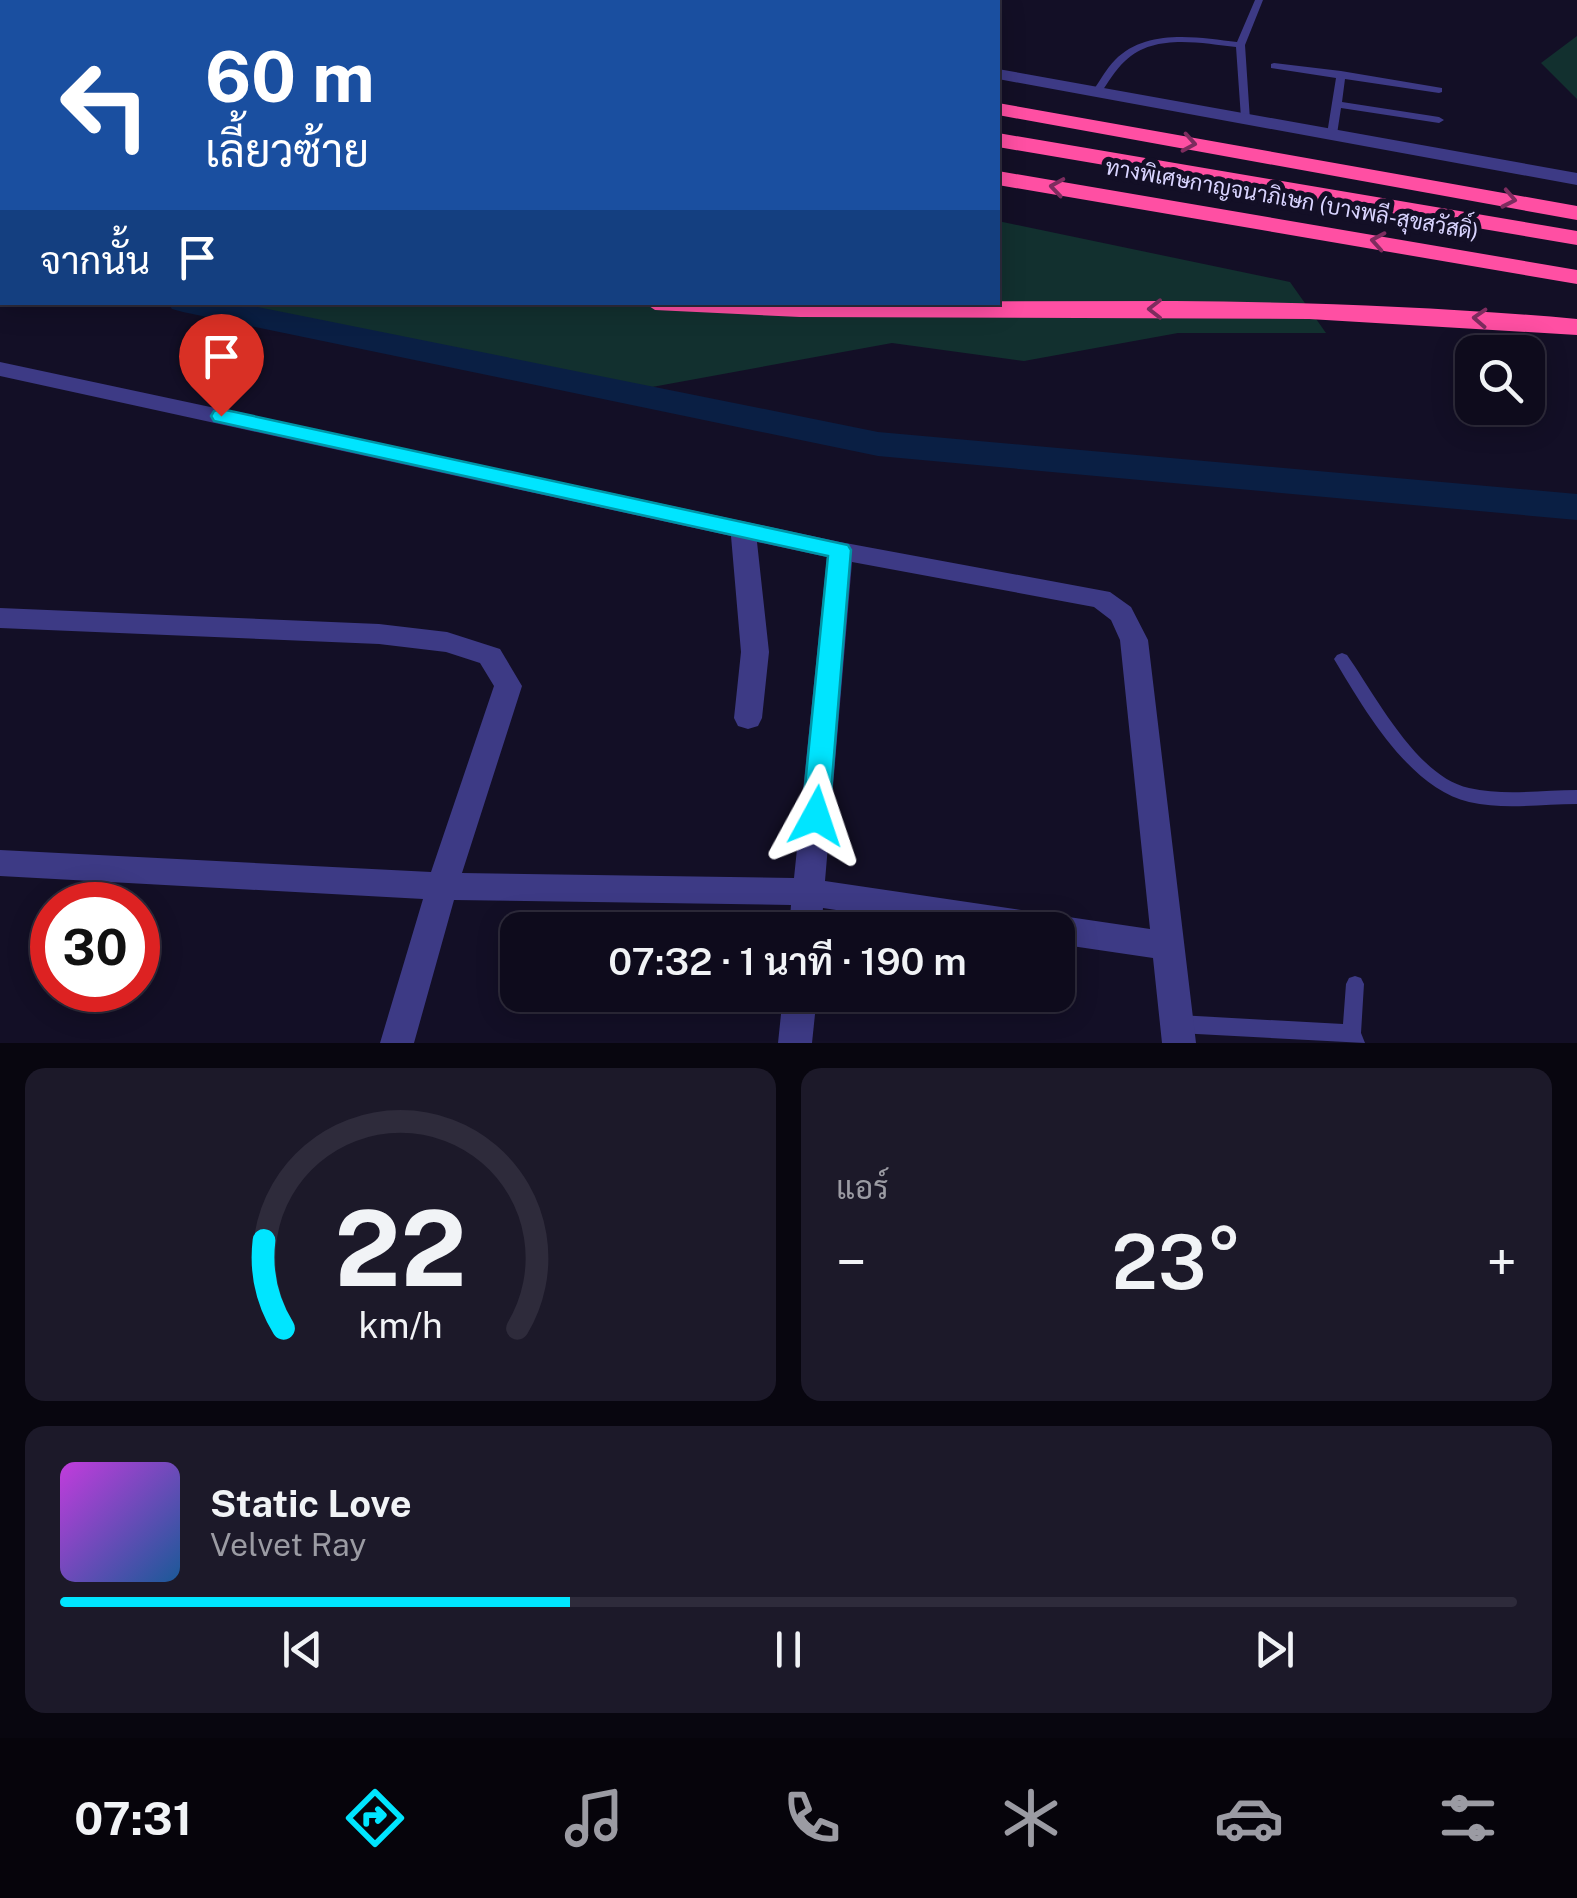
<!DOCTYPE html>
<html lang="th">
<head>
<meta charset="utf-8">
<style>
	:root { --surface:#0e0b1c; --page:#1c1929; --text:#f1f3f6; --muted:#9b9ba3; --line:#2e2b3b; --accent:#00e5ff }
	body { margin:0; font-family:"Public Sans",Sarabun,sans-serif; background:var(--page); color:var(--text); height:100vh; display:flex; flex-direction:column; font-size:38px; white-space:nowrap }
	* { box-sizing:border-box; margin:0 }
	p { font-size:32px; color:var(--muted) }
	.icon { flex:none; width:55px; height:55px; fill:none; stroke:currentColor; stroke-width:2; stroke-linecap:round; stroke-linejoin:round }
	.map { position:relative; height:1043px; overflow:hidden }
	.details { display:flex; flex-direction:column; gap:25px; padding:25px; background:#08060f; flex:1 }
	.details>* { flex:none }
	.top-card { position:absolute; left:0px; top:0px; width:1000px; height:305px; box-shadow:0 5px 25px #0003,0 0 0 2px var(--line); background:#1a4fa0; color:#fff; overflow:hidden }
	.buttons { position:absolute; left:1455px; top:335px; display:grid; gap:20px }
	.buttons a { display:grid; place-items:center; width:90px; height:90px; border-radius:20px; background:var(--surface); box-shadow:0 5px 25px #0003,0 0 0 2px var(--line); font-size:50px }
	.speed { position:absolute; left:30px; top:882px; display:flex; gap:20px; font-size:50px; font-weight:700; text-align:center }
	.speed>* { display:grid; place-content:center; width:130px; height:130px; border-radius:50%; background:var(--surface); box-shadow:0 5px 25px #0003,0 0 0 2px var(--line); line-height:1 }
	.speed .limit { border:15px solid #d22; background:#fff; color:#111 }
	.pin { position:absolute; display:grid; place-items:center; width:85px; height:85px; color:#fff; margin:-102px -42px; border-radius:50% 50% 50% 0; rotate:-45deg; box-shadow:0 0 10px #0007 }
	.pin .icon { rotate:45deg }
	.me { position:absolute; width:110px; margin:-55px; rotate:5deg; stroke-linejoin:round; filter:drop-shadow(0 0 8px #0008) }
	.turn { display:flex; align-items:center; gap:35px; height:210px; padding:0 40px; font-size:45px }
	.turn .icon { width:130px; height:130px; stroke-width:2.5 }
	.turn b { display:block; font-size:70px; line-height:85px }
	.then { display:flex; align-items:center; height:95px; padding:0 40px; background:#0003; gap:20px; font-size:38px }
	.big { font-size:75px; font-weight:600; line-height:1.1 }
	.details .widget { flex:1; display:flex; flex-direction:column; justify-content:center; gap:15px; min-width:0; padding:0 35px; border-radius:20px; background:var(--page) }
	.details .dial { align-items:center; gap:0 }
	.dial svg { height:260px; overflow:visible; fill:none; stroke:var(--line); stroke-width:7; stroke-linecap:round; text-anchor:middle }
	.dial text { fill:var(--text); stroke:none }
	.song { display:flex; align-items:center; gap:30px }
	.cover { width:120px; height:120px; border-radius:15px; background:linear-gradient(135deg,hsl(290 70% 55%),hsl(210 70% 35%)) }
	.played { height:10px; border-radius:5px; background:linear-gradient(90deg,var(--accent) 35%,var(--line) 35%) }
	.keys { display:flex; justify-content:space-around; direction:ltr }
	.heat { display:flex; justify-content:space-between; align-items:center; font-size:55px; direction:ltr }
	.details .tiles { flex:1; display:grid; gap:25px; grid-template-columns:1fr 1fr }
	.widget:last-child { grid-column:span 2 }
	.trip { position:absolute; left:500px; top:912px; width:575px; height:100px; border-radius:20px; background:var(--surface); box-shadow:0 5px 25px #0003,0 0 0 2px var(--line); font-weight:600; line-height:100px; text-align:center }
	.dock { display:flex; height:160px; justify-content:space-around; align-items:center; background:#06040b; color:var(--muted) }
	.dock .icon { width:70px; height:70px }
	.dock .on { color:var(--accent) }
	.dock b { font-size:45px; color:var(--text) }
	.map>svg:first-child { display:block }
	.green { fill:#12302f }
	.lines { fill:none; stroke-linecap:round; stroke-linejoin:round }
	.canal { fill:#0a1f44; fill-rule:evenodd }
	.service { fill:#3d3a85; fill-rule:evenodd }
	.minor { fill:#3d3a85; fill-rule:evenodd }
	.motorway { fill:#ff4fa3; fill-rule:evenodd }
	.oneway { stroke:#7d2c5e }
	.route { fill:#00e5ff; stroke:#0095a6; stroke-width:2.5 }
	.labels { text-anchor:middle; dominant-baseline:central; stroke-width:10; stroke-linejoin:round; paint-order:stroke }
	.far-street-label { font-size:22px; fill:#d9d4ff; stroke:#130f26 }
</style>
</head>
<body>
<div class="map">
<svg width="1577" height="1043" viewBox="0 0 1577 1043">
	<rect width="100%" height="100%" fill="#130f26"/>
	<g class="green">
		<polygon points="1577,36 1577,99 1541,63"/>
		<polygon points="998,221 1290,282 1326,333 1178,333 1024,361 892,343 652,387 303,327 228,303 998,302"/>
	</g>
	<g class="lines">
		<g class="canal">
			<rect x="0" y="256" width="2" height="19"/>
			<polygon points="167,302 233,302 878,432 1577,494 1577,520 878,456 183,312 172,309"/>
		</g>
		<g class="service">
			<polygon points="809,0 818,0 816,2 808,2"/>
			<path d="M 1255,0 L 1263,0 L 1245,45 L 1250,120 L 1241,118 L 1236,47 C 1200,43 1154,33 1125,61 C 1115,70 1108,83 1100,94 L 1092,92 C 1100,81 1106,69 1115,60 C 1146,28 1198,37 1237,42 Z"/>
			<polygon points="1274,63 1341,71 1442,88 1442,92 1439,93 1345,79 1342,102 1439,117 1444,120 1439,123 1341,108 1337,134 1336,136 1328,136 1327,134 1336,78 1271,68 1271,64"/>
			<path d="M 1342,653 L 1347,655 C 1376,696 1417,777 1469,788 C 1504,796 1542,790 1577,790 L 1577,804 C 1541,804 1504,810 1469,802 C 1409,788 1364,709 1334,659 L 1337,655 Z"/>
			<polygon points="1355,976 1361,978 1364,984 1361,1033 1365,1043 1178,1033 1171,1030 1169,1024 1171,1018 1178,1015 1343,1024 1346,984 1349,978"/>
		</g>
		<g class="minor">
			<polygon points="769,0 790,0 791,2 771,2"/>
			<polygon points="998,69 1577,173 1577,185 998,79"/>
			<path d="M 0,362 L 840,542 L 1110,592 L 1131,607 L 1148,640 L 1196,1043 L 1162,1043 L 1153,958 L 1058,944 L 1058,930 L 968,930 L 823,908 L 821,930 L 789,930 L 791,905 L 454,900 L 414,1043 L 380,1043 L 423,899 L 0,876 L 0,850 L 431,872 L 494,686 L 480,663 L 446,652 L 379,644 L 0,628 L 0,608 L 379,624 L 447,632 L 500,649 L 522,686 L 462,873 L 794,878 L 827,557 L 757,542 L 769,652 L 762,718 L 758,726 L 748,729 L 738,726 L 734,718 L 741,652 L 731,536 L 0,376 ZM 852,562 L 1094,607 L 1111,620 L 1120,640 L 1150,929 L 825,881 Z"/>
			<polygon points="783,995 817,995 812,1043 778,1043"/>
		</g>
		<g class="motorway">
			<polygon points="655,0 678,0 680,2 657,2"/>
			<rect x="0" y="40" width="2" height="12"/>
			<polygon points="998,103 1577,206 1577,220 998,115"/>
			<polygon points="998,133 1577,231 1577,245 998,147"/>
			<polygon points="998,171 1577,270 1577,284 998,185"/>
			<path d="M 1175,301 C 1310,302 1443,307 1577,319 L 1577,335 L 1309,319 L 800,317 L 655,310 L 643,302 Z"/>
		</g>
	</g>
	<defs><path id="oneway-chevron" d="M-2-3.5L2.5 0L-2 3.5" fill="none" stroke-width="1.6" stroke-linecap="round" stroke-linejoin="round" transform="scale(2.5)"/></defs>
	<g class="oneway">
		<use href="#oneway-chevron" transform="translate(1189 143) rotate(10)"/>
		<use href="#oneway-chevron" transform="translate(1057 187) rotate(-171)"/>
		<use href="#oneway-chevron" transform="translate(1509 199) rotate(11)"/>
		<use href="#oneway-chevron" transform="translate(1378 241) rotate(-170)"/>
		<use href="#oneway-chevron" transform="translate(1155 309) rotate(180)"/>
		<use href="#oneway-chevron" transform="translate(1480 318) rotate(-177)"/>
	</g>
	<polygon class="route" points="221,409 848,545 851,550 829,816 825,824 816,827 806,824 802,816 828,556 214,421 211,416 214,411"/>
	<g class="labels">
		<g class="far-street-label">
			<text transform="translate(1292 199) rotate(10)">ทางพิเศษกาญจนาภิเษก (บางพลี-สุขสวัสดิ์)</text>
		</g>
	</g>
</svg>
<div class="buttons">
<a><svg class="icon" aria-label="search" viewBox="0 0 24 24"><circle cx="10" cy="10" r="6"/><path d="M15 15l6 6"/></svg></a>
</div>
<div class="speed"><div class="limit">30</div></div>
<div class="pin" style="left:221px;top:416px;background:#d93025"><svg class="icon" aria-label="arrive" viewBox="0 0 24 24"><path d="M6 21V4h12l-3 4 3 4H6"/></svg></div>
<svg class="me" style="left:816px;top:816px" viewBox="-20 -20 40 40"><path d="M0-17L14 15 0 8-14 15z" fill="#00e5ff" stroke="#fff" stroke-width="4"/></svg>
<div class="trip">07:32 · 1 นาที · 190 m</div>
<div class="top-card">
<div class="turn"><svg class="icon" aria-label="left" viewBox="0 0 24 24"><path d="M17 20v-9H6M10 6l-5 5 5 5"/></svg><div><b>60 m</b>เลี้ยวซ้าย</div></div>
<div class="then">จากนั้น<svg class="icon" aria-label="arrive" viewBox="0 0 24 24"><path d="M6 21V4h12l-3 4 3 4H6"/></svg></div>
</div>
</div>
<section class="details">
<div class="tiles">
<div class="widget dial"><svg viewBox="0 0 100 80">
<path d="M14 69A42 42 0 1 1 86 69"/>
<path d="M14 69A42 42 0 0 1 8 42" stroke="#00e5ff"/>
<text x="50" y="56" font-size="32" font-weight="700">22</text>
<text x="50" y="72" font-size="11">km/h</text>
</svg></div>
<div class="widget"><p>แอร์</p>
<div class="heat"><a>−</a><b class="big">23°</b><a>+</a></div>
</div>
<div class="widget">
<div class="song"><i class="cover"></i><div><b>Static Love</b><p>Velvet Ray</p></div></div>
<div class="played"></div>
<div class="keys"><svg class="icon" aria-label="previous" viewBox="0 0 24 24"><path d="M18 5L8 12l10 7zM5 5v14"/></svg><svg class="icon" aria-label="pause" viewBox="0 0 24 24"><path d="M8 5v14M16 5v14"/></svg><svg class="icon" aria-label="next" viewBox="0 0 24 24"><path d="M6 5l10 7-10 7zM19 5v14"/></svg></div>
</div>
</div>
</section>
<nav class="dock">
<b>07:31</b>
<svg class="icon on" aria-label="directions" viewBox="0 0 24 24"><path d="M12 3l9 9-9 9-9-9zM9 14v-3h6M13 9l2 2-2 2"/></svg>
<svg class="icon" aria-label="music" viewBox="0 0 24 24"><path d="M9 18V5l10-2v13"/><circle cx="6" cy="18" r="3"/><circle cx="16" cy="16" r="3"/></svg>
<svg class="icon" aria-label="phone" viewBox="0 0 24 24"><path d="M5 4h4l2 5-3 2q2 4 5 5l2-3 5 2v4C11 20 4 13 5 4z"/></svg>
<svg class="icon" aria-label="climate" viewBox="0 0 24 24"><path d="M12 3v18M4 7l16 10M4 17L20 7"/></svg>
<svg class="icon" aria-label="car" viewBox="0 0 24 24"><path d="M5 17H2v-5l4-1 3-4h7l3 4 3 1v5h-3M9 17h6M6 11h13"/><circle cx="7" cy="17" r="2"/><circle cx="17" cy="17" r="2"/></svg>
<svg class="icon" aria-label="filters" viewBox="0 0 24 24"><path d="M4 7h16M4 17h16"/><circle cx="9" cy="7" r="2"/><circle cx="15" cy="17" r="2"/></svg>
</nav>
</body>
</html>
